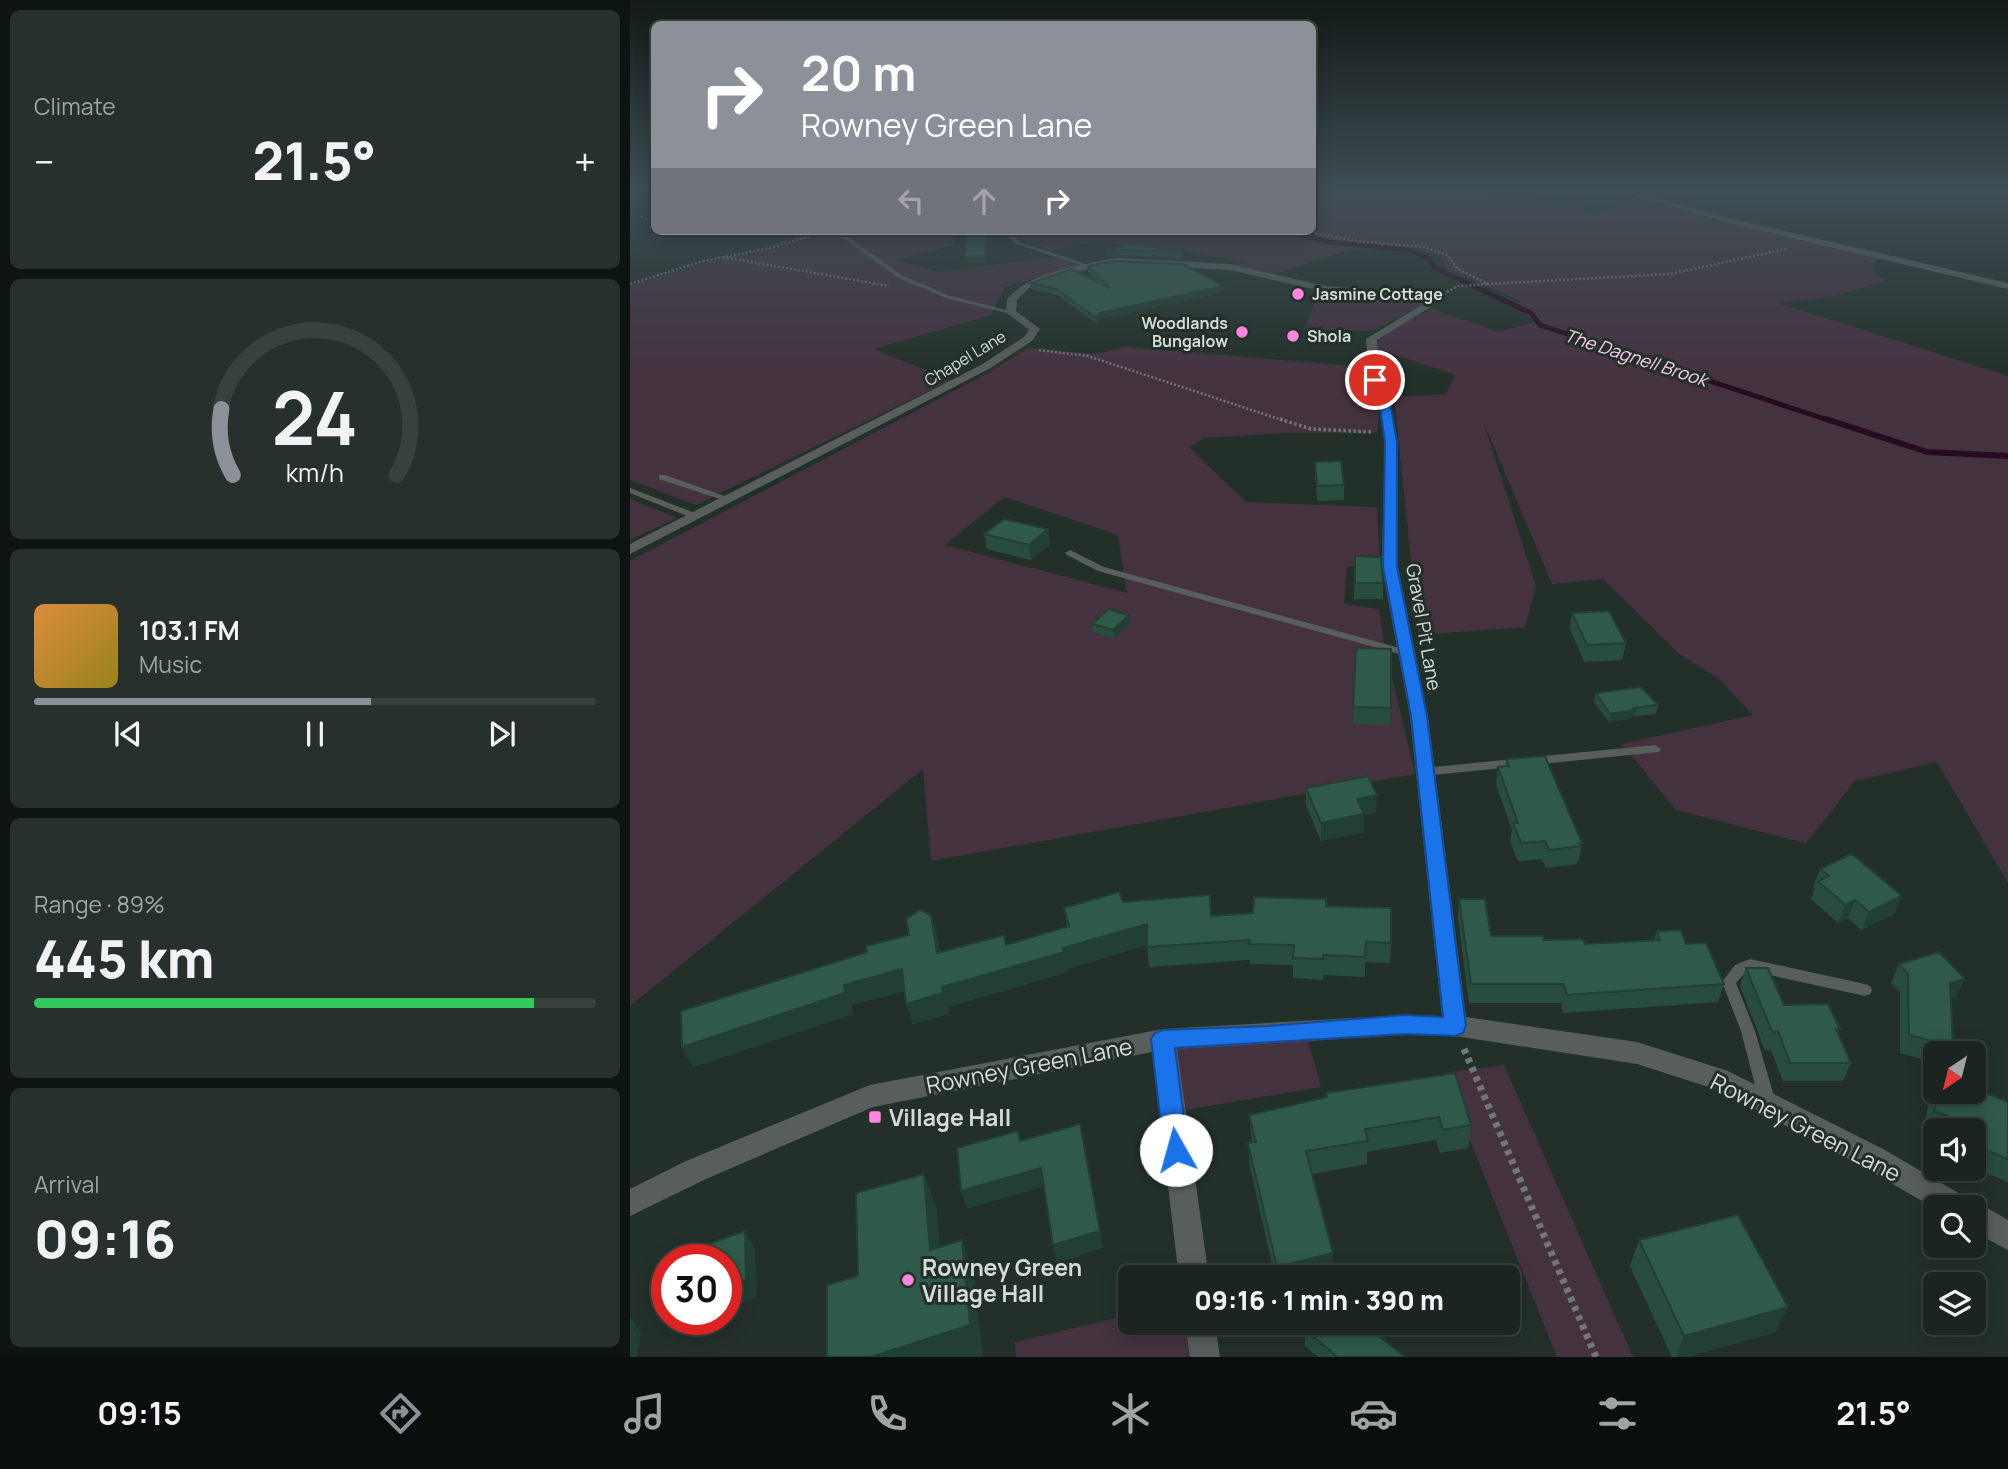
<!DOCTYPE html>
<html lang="en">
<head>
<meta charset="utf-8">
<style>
	:root { --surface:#1a2420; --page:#27302d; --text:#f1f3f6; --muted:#9fa4a5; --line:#38413e; --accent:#8c9099 }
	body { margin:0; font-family:Manrope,sans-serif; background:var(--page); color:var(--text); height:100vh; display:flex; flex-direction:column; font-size:26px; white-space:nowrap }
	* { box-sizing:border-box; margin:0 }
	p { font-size:23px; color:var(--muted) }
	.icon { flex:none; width:38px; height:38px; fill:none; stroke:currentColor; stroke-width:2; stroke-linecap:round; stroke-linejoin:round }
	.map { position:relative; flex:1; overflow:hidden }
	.panel { display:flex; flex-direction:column; gap:10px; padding:10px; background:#0e1412; width:630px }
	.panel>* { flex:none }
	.hud { position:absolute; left:21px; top:21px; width:665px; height:214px; border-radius:10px; box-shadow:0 4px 18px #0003,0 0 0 2px var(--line); background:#8c9099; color:#fff; overflow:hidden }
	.needle { width:46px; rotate:215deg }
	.tools { position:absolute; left:1293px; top:1041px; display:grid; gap:14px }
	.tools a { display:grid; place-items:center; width:63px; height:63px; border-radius:10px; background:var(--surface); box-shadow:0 4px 18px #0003,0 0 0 2px var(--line); font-size:35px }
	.speed { position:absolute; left:21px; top:1244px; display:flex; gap:14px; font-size:35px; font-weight:700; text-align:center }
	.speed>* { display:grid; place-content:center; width:91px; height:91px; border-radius:50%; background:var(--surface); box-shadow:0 4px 18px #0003,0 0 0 2px var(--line); line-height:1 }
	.speed .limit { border:10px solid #d22; background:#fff; color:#111 }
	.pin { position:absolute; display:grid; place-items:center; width:60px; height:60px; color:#fff; margin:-30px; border:4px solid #fff; border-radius:50%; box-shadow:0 2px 7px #0007 }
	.me { position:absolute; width:77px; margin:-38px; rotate:353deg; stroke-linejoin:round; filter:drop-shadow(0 0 5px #0008) }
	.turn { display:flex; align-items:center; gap:24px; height:147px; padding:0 35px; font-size:32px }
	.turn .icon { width:91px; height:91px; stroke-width:2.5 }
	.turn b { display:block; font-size:49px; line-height:60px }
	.lanes { display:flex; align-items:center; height:66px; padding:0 35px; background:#0003; justify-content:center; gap:35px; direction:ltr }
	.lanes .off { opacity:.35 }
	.big { font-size:52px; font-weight:800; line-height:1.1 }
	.panel .tile { flex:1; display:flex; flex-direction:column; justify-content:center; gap:10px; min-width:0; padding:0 24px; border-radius:10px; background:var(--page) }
	.panel .dial { align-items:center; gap:0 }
	.dial svg { height:182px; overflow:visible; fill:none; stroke:var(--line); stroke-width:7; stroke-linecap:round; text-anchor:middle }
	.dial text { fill:var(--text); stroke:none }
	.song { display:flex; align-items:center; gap:21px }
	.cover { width:84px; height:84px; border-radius:10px; background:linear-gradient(135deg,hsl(30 70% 55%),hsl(50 70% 35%)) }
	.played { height:7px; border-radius:4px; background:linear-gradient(90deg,var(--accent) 60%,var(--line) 60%) }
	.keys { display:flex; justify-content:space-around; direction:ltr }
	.heat { display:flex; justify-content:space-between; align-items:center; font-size:38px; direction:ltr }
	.charge { height:10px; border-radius:5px; background:linear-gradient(90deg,#34c759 89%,var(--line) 0) }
	.trip { position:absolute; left:488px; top:1265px; width:402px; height:70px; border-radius:10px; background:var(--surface); box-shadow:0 4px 18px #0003,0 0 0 2px var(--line); font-weight:800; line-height:70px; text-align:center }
	.tab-bar { display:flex; height:112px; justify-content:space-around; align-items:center; background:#0a0e0d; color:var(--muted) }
	.tab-bar .icon { width:49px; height:49px }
	.tab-bar .selected { color:var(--accent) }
	.tab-bar b { font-size:32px; color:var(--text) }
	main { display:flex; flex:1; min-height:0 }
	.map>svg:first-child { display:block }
	.green { fill:#45323f; fill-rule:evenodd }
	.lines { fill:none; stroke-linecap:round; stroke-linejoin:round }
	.stream-far2 { stroke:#270b20; stroke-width:4.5 }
	.stream-far1 { stroke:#270b20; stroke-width:5 }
	.stream { stroke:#270b20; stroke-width:6 }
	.path-far2 { stroke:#6e7974; stroke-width:2.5; stroke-dasharray:2 2; stroke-linecap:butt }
	.path-far1 { stroke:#6e7974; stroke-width:3.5; stroke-dasharray:2.5 2.5; stroke-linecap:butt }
	.path { stroke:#6e7974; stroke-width:7; stroke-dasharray:5 5; stroke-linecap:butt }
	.service { fill:#585e5b; fill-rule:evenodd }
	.minor { fill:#585e5b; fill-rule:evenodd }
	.wall { fill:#284d3f }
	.shaded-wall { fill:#213f33 }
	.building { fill:#2f5a49; stroke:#213f33; stroke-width:2 }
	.route { fill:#1a73e8; stroke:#114b97; stroke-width:2 }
	.poi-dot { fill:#ff85df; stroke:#23302a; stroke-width:2.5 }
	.labels { text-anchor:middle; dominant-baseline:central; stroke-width:6; stroke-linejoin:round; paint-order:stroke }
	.far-poi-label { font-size:16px; font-weight:bold; fill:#d3dcd8; stroke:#23302a; text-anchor:start }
	.far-street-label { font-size:16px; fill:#d3dcd8; stroke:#23302a }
	.far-water-label { font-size:18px; font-style:italic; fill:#fac9eb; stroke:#23302a }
	.street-label { font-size:19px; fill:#d3dcd8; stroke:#23302a }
	.near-street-label { font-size:23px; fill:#d3dcd8; stroke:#23302a }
	.near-poi-label { font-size:23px; font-weight:bold; fill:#d3dcd8; stroke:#23302a; text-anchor:start }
</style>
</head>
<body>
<main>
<section class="panel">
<div class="tile"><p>Climate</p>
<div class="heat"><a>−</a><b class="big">21.5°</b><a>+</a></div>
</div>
<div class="tile dial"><svg viewBox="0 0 100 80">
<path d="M14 69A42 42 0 1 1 86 69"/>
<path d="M14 69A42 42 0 0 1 9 40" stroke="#8c9099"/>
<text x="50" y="56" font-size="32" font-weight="700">24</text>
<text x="50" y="72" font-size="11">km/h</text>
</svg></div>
<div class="tile">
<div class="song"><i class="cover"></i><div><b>103.1 FM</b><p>Music</p></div></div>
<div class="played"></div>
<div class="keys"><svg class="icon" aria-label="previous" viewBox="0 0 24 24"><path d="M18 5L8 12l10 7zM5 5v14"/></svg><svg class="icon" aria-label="pause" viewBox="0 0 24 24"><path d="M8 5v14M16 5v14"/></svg><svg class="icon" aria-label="next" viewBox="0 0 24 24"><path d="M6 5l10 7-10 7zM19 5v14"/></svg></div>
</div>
<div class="tile"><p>Range · 89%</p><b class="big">445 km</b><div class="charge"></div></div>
<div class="tile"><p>Arrival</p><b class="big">09:16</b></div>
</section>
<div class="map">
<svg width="1378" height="1357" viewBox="0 0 1378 1357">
	<rect width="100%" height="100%" fill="#23302a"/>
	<g class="green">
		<polygon points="683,189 810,189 948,205 953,211 964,215 1017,200 1091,222 1249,256 1241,269 1255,281 1201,297 1148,303 1378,376 1378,883 1307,762 1225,781 1176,843 1046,810 992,744 1123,715 1089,679 1048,653 973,579 922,584 853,421 906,586 895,627 789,635 764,397 816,394 825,375 745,348 753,333 802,309 869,332 907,321 896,316 889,300 819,270 809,256 783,248 719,250 641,275 608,266 612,262 555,251 483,243 461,242 422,250 397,242 376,231 682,231"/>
		<polygon points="186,231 322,231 325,245 265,260 310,272 423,257 449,265 375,287 361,315 243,349 321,380 66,505 0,480 0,285"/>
		<polygon points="689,290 758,296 793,305 742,331 675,329"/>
		<path d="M 496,347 L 736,367 L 749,409 L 747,433 L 656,433 L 575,438 L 559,447 L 616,502 L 747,507 L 750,567 L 717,566 L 714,604 L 749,609 L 754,644 L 785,774 L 301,861 L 293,769 L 0,1006 L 0,561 L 356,374 L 399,348 L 464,354 ZM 374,497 L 488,535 L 497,593 L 315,545 Z"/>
		<polygon points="0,499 47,518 0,540"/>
		<polygon points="678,1040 691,1087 556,1110 544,1046"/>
		<polygon points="874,1065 1003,1357 927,1357 813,1073"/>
		<polygon points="500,1315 500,1323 556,1323 567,1357 386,1357 385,1342"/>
	</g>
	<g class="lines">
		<polyline class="stream-far2" points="649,231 699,242 779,250 799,259 805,268 856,292"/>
		<polyline class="stream-far1" points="852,290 901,313 910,325 1201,421"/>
		<polyline class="stream" points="1196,419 1297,452 1378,456"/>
		<g class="path-far2">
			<polyline points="960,189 972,192"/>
			<polyline points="11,217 24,221"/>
			<polyline points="670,231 735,242 795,247 817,255 828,269 858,284 1040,274 1156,249"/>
			<polyline points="93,257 259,286"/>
			<polyline points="0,284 70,262 144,247 193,232"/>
			<polyline points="810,296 828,286 858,284"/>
			<polyline points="409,350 458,356 655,421"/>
		</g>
		<polyline class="path-far1" points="650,419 681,429 741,432"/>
		<polyline class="path" points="834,1049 966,1357"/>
		<g class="service">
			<polygon points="203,231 209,231 273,276 320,296 384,312 381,314 316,298 269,278"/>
			<polygon points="368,231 379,231 390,242 462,266 457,267 386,244 375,233"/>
			<polygon points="29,475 35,475 103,499 102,501 96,501 29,479"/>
			<polygon points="0,488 68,514 69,516 65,519 62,518 0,493"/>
			<polygon points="440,550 474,567 781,651 782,653 777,656 773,655 468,571 437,555 435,553"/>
			<polygon points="1025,745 1031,749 1029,752 794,776 790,775 788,772 790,769 794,768"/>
			<polygon points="1120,959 1235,984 1240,986 1242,990 1240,994 1235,996 1121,971 1115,973 1106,983 1125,1031 1145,1100 1142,1105 1137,1107 1132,1105 1129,1100 1111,1031 1092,982 1105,965"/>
		</g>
		<g class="minor">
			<polygon points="983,189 994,189 1099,218 1378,283 1378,289 1094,222"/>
			<path d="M 486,258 L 600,264 L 696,286 L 762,292 L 800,300 L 804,305 L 747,340 L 751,380 L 760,402 L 767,442 L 768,567 L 798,716 L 836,1017 L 1007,1042 L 1098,1071 L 1253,1149 L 1339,1199 L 1341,1204 L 1354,1206 L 1378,1220 L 1378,1250 L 1344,1232 L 1344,1208 L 1306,1209 L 1233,1167 L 1091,1091 L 1007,1064 L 825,1036 L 775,1035 L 547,1049 L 579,1278 L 549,1278 L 522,1052 L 243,1107 L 76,1179 L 0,1216 L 0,1189 L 56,1161 L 240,1085 L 533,1029 L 775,1015 L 812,1016 L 780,716 L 752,567 L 755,442 L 748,402 L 739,380 L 736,339 L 793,304 L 762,298 L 696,292 L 600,270 L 486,264 L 439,273 L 400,287 L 387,300 L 386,311 L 410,329 L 402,341 L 359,369 L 0,554 L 0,544 L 351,365 L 394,337 L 399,330 L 376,312 L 377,299 C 403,270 449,266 486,258 Z"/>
			<polygon points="555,1323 585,1323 590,1357 560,1357"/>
		</g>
	</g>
	<g class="wall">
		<polygon points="498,243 553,252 553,258 486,255 477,257 476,252"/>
		<polygon points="458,266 594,292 470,319 466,323 427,295 401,289 401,283 469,283 458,272"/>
		<polygon points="685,462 714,485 714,500 687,501"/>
		<polygon points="418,529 420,545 401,560 357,549 354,534"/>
		<polygon points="725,556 753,583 753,599 724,599"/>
		<polygon points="942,613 996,643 992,660 954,662 940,629"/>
		<polygon points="500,623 484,638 463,632 462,624"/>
		<polygon points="726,648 761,708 760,725 723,724"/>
		<polygon points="966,693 1028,705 1026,714 1005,716 1004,718 979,722 964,702"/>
		<polygon points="876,759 952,843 949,861 948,861 947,864 916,868 912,859 888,861 880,841 882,830 866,785 868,767 875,767"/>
		<polygon points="676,788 746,813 734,815 734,832 691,841 676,805"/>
		<polygon points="1190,869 1272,896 1264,914 1231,930 1218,918 1208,923 1181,899 1185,888 1183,887"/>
		<polygon points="829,899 861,936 955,944 1024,940 1027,931 1056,944 1094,984 1088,1002 933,1013 931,1003 839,1003 828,917"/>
		<polygon points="493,902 582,916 696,906 761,943 760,963 735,962 735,977 693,975 693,980 663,978 663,965 620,964 620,960 519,967 517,945 437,969 438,972 318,1007 319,1014 283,1024 276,1004 275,991 221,1005 223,1014 63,1067 52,1047 237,952 279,935 301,915 307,935 310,953 376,945 437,927 434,908"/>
		<polygon points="1269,964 1326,997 1321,998 1323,1047 1320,1054 1306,1054 1306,1063 1270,1053 1270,992 1261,983"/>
		<polygon points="1116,968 1154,1005 1210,1029 1208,1033 1221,1063 1213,1081 1153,1081 1141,1050 1135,1050 1110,986"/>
		<polygon points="825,1073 841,1125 838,1148 810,1153 806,1140 737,1152 737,1164 682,1174 703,1275 699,1276 701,1278 645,1278 620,1167 618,1143 622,1143 619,1115 696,1098 696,1093"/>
		<polygon points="1306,1082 1306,1092 1344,1092 1378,1102 1378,1182 1344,1168 1344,1130 1306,1130 1306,1134 1294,1129 1300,1093"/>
		<polygon points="1009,1240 1146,1332 1057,1357 1042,1357 1000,1266"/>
		<polygon points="675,1329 755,1341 775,1357 688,1357 675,1346"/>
	</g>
	<g class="shaded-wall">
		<polygon points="356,231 356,262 336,263 335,257"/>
		<polygon points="486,250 486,255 477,257 476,252"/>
		<polygon points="594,286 594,292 470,319 466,323 465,317 470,313"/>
		<polygon points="418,529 420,545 401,560 399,545"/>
		<polygon points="499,615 500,623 484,638 483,630"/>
		<polygon points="1006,710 1004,718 979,722 980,714"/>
		<polygon points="747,795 746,813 734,815 734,832 691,841 691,823 727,799"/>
		<polygon points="1272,896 1264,914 1231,930 1239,912"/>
		<polygon points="1225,900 1218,918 1208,923 1215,905"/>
		<polygon points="301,915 307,935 313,974 307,953"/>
		<polygon points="517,924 520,944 437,969 438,972 318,1007 319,1014 283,1024 276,1004 312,987 433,948"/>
		<polygon points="272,969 278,990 221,1005 223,1014 63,1067 52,1047 214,985"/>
		<polygon points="1335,979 1326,997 1311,1002 1320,983"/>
		<polygon points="453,1143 473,1248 427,1263 423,1245"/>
		<polygon points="411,1168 415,1186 337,1209 331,1191"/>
		<polygon points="294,1174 307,1209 313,1284 300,1250"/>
		<polygon points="115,1231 125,1249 127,1298 96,1309 96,1288"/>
		<polygon points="332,1240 344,1275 353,1357 241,1357"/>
		<polygon points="703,1253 703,1275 694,1278 647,1278 647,1267"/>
		<polygon points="1158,1307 1146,1332 1057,1357 1046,1357 1054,1336"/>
		<polygon points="0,1317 11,1332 7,1357 0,1357"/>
		<polygon points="43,1320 66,1320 47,1326"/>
		<polygon points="757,1323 756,1340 748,1335"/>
	</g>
	<g class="building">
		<polygon points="351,231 356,231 355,256 335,257 337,234"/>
		<polygon points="498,243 553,252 486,250 476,252"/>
		<polygon points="486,261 553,264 594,286 470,313 465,317 426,289 401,283 442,269 480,288 458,266"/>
		<polygon points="711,461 714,485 687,486 685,462"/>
		<polygon points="374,519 418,529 399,545 354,534"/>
		<polygon points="725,556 751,557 753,583 725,583"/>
		<polygon points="478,609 499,615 483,630 462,624"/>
		<polygon points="979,611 996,643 957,645 942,613"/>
		<polygon points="726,648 761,649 761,708 723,707"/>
		<polygon points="1011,687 1028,705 1004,708 1006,710 980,714 966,693"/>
		<polygon points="915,756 952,843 949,843 951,846 919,850 915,841 891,843 883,823 888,823 868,767 879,766 876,759"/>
		<polygon points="738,776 747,795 727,799 734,814 691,823 676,788"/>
		<polygon points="1222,854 1272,896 1239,912 1225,900 1215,905 1188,881 1199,876 1190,869"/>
		<polygon points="489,892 493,902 580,895 581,916 623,913 624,897 696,899 696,906 761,908 761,943 736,942 735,957 693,955 693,959 663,958 664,945 619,944 620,940 517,947 517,924 433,948 434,952 312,987 313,993 276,1004 272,969 214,985 215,993 52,1047 51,1011 237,952 236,946 279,935 276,919 290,910 301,915 307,953 374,935 376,945 439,926 434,908"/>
		<polygon points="829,899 855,899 861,936 913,936 914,940 953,939 955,944 1030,940 1027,931 1051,930 1056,944 1076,943 1094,984 937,995 934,984 841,984"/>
		<polygon points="1309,952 1335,979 1320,983 1323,1047 1279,1035 1278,974 1269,964"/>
		<polygon points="1116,968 1138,968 1154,1005 1198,1004 1210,1029 1206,1029 1221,1063 1160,1063 1148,1031 1142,1032"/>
		<polygon points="825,1073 841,1125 813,1130 809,1117 735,1129 738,1141 676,1151 703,1253 647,1267 618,1143 626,1142 619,1115 697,1097 696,1093"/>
		<polygon points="1344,1088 1378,1102 1378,1159 1344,1145 1344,1130 1339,1130 1340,1125 1304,1111 1307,1092 1344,1092"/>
		<polygon points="450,1124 470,1231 423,1245 411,1168 331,1191 327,1148 388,1131 390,1141"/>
		<polygon points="294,1174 300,1250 332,1240 340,1325 241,1357 197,1357 197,1285 228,1276 226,1193"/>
		<polygon points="1108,1215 1158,1307 1054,1336 1009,1240"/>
		<polygon points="115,1231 116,1280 96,1288 96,1260 37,1260 37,1309 35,1309 36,1259"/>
		<polygon points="694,1272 701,1278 690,1278"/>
		<polygon points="681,1323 756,1323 748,1335 775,1357 707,1357 675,1329"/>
	</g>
	<linearGradient id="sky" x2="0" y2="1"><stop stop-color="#131a17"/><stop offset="0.5" stop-color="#3f4e55"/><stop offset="1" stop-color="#3f4e55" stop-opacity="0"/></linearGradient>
	<rect width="1378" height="379" fill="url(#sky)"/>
	<polygon class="route" points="745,377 750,380 760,402 767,442 767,567 797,716 836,1026 833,1033 825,1036 775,1034 545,1048 558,1150 555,1158 546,1161 537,1158 534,1150 521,1039 525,1033 533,1030 638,1026 775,1015 813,1017 781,716 753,567 755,442 749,402 739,380"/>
	<g class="poi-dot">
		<circle cx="668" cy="294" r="7"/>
		<circle cx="612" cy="332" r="7"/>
		<circle cx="663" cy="336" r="7"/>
		<rect x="238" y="1110" width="14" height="14" rx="3.5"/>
		<circle cx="278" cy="1280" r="7"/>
	</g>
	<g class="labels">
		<g class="far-poi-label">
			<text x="682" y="294">Jasmine Cottage</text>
			<text x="598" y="323" text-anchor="end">Woodlands<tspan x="598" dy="18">Bungalow</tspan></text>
			<text x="677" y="336">Shola</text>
		</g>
		<g class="far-street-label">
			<text transform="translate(335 358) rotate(-31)">Chapel Lane</text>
		</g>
		<g class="far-water-label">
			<text transform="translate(1006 357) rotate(18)">The Dagnell Brook</text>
		</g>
		<g class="street-label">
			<text transform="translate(794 627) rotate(80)">Gravel Pit Lane</text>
		</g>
		<g class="near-street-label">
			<text transform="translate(399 1065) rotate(-11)">Rowney Green Lane</text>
			<text transform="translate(1176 1127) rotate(27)">Rowney Green Lane</text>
		</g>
		<g class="near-poi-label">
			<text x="259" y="1117">Village Hall</text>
			<text x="292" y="1267">Rowney Green<tspan x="292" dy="26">Village Hall</tspan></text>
		</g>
	</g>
</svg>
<div class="tools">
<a><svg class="needle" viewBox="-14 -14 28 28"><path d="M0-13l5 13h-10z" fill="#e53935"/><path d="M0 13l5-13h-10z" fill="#9fa4a5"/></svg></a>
<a><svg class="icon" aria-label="sound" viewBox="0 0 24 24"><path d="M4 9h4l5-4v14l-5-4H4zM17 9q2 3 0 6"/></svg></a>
<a><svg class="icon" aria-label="search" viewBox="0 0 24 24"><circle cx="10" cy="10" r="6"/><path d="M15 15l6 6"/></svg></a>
<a><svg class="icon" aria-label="layers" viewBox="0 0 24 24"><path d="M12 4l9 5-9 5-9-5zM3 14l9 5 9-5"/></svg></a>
</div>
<div class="speed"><div class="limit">30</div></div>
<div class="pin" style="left:745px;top:380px;background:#d93025"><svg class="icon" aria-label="arrive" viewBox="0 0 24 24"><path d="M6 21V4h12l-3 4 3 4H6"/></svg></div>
<svg class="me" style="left:546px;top:1150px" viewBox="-20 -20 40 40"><circle r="19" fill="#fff"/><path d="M0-13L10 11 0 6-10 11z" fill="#1a73e8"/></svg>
<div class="trip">09:16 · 1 min · 390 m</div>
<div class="hud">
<div class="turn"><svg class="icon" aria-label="right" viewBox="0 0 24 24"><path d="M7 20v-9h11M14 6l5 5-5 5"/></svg><div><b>20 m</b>Rowney Green Lane</div></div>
<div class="lanes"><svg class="icon off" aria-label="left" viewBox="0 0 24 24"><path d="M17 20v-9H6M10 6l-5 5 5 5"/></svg><svg class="icon off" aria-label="ahead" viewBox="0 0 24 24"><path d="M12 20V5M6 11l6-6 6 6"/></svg><svg class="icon" aria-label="right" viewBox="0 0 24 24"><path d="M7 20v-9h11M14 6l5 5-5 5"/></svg></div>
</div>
</div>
</main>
<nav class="tab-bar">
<b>09:15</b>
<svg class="icon selected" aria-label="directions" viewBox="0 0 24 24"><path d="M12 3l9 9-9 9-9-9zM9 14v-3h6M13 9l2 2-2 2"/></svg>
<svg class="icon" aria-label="music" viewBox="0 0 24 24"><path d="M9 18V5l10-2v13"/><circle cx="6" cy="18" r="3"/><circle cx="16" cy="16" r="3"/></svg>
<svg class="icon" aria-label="phone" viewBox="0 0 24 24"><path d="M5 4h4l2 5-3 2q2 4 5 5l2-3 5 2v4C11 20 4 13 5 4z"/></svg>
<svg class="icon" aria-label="climate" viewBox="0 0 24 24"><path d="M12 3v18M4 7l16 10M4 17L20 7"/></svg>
<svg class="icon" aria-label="car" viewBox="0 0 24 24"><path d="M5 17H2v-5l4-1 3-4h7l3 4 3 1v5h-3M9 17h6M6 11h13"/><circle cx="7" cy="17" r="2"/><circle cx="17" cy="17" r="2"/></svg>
<svg class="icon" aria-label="filters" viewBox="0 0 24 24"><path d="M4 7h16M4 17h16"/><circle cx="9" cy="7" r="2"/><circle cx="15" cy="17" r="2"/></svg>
<b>21.5°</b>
</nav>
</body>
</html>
